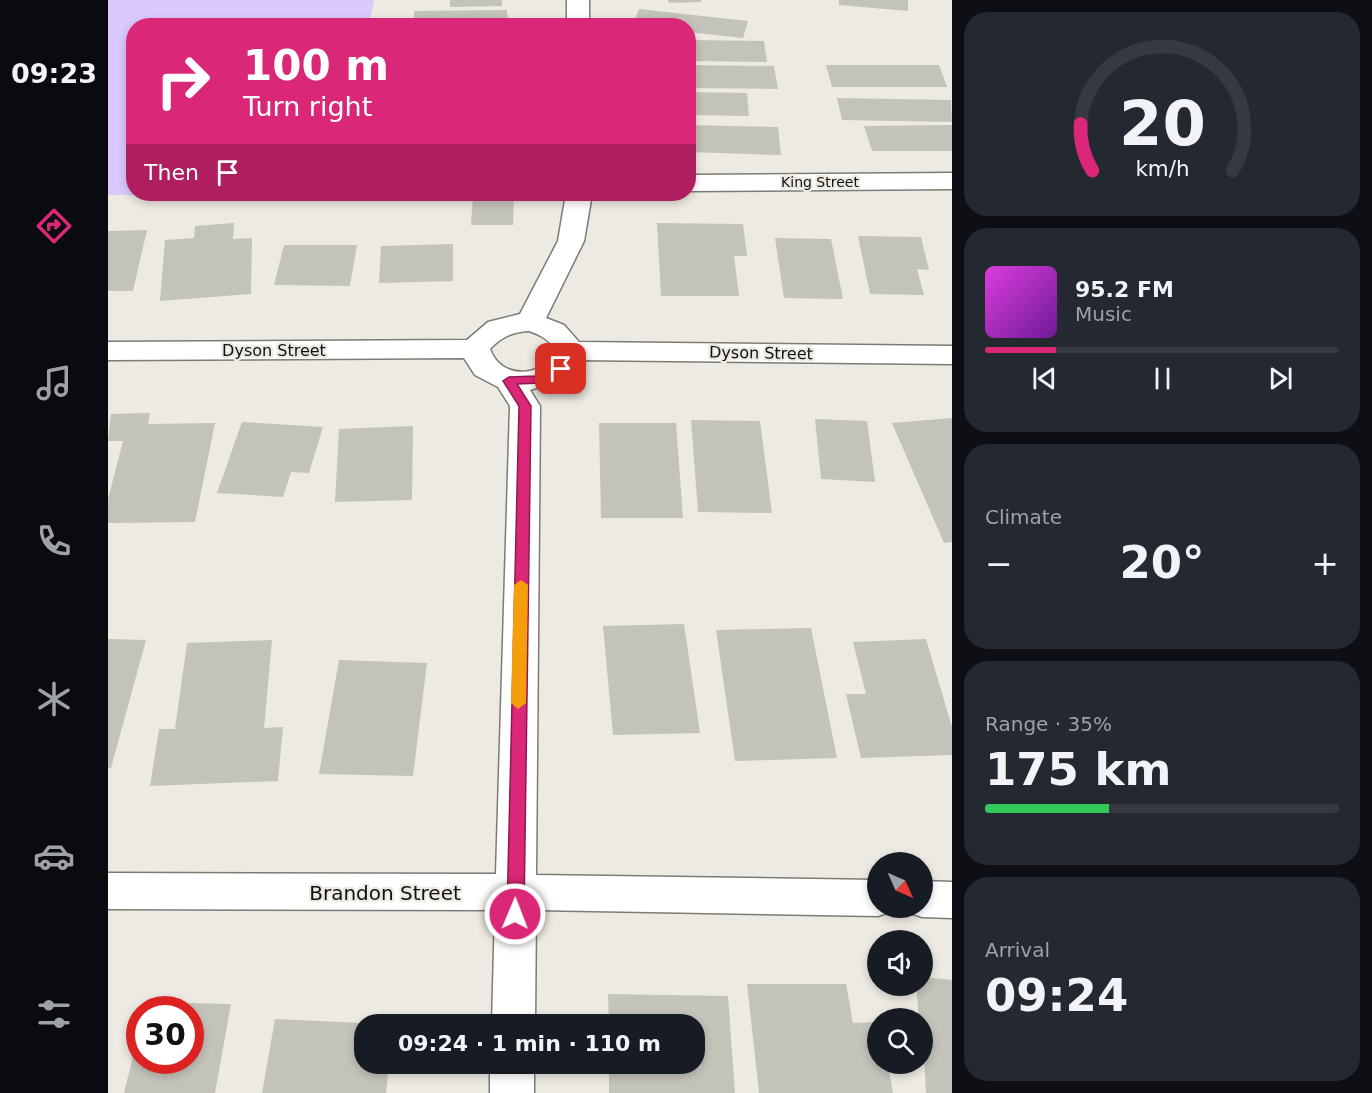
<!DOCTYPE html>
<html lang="en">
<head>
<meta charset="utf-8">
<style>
	:root { --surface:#171b24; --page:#242831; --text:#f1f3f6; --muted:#9ea1a6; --line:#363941; --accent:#db2777 }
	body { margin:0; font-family:"DejaVu Sans",sans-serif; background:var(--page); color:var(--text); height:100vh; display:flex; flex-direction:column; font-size:22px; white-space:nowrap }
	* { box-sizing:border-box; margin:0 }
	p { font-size:20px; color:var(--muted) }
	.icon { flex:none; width:33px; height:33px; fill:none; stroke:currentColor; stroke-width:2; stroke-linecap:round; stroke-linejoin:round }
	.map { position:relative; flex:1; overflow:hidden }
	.details { display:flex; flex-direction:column; gap:12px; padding:12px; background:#0d0f14; width:420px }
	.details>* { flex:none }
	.top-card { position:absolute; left:18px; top:18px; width:570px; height:183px; border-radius:24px; box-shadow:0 3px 9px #0003; background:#db2777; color:#fff; overflow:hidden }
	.needle { width:39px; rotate:135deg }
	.tools { position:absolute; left:759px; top:852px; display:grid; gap:12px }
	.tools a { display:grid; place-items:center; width:66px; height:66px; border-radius:50%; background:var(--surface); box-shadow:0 3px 9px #0003; font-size:30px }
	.speed { position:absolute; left:18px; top:996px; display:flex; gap:12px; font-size:30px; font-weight:700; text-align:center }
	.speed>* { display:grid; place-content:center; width:78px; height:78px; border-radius:50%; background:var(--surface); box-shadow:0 3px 9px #0003; line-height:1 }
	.speed .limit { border:9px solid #d22; background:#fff; color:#111 }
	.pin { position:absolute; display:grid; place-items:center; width:51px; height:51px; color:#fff; margin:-26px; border-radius:12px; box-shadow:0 3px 9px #0006 }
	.me { position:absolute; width:66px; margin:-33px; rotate:1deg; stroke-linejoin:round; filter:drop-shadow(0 0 4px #0008) }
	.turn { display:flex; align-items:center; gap:21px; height:126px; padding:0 18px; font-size:27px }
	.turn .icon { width:78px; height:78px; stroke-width:2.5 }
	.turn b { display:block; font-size:42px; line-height:51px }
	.then { display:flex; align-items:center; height:57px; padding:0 18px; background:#0003; gap:12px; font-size:22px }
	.big { font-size:45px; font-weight:800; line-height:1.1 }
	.details .card { flex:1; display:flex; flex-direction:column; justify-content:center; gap:9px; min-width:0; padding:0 21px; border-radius:24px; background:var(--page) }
	.details .dial { align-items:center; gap:0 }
	.dial svg { height:156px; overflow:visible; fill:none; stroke:var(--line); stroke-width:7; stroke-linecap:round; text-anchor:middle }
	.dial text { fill:var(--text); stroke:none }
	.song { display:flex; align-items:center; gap:18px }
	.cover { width:72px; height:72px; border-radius:9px; background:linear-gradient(135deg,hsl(300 70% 55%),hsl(280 70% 35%)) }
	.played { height:6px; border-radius:3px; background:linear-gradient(90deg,var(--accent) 20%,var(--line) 20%) }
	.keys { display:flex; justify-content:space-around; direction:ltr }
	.heat { display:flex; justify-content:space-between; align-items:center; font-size:33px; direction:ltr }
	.charge { height:9px; border-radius:4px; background:linear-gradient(90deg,#34c759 35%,var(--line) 0) }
	.trip { position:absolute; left:246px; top:1014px; width:351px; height:60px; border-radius:24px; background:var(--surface); box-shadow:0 3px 9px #0003; font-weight:800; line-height:60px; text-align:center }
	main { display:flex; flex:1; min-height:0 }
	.dock { display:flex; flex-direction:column; width:108px; justify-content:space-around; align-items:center; background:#090b0e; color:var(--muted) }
	.dock .icon { width:42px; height:42px }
	.dock .active { color:var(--accent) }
	.dock b { font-size:27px; color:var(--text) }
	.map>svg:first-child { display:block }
	.green { fill:#d9c9fc }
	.building { fill:#c4c3bb }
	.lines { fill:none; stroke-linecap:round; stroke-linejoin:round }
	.minor-casing { stroke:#7d7c74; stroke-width:3 }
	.minor { fill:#fff; fill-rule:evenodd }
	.route { fill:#db2777; stroke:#8e194d; stroke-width:1.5 }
	.slow { fill:#f59e0b }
	.labels { text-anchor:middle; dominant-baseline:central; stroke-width:4.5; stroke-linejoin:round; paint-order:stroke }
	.far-street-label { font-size:14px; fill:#13120f; stroke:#eceae2 }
	.street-label { font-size:16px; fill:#13120f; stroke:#eceae2 }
	.near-street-label { font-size:20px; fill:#13120f; stroke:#eceae2 }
</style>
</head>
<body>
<main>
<nav class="dock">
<b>09:23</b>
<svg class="icon active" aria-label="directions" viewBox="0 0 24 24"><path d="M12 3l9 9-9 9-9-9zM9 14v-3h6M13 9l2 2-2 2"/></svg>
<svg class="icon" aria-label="music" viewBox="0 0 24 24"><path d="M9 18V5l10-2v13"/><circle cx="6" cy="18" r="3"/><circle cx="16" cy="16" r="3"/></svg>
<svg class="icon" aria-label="phone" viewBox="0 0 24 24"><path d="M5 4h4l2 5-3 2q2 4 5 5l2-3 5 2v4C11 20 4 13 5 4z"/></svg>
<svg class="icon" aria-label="climate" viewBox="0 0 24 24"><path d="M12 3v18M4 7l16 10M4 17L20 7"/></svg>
<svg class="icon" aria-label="car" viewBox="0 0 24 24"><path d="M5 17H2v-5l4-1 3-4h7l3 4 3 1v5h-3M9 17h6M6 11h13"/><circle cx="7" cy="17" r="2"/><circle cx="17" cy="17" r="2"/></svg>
<svg class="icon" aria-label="filters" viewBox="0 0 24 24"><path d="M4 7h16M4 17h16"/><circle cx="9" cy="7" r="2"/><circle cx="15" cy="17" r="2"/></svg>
</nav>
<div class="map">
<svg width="844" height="1093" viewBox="0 0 844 1093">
	<rect width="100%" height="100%" fill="#eceae2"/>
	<polygon class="green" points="0,0 266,0 261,25 26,26 26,194 231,195 0,195"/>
	<g class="building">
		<polygon points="342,0 394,0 394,6 342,7"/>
		<polygon points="560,0 593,0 593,2 561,3"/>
		<polygon points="731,0 800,0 800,11 731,5"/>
		<polygon points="531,9 640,21 635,38 580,32 580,26 526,21"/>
		<polygon points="399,10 400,26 306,26 306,11"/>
		<polygon points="580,40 656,41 659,62 580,61"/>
		<polygon points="580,65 666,66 670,89 580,88"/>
		<polygon points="718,65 831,65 839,87 724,87"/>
		<polygon points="580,92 639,93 641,116 580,115"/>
		<polygon points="729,98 843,100 844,122 734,120"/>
		<polygon points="580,125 670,127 673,155 580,152"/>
		<polygon points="844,125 844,151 764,151 756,126"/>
		<polygon points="365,194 406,194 405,225 363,225"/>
		<polygon points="126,223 125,239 144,238 143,294 52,301 57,240 86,238 87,226"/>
		<polygon points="549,223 635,224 639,256 626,256 631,296 553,296"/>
		<polygon points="39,230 25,291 0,291 0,231"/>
		<polygon points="750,236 813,237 821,270 809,269 816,295 762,294"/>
		<polygon points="667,238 723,239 735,299 676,298"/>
		<polygon points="345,244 345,281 271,283 273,246"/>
		<polygon points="176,245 249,245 242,286 166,285"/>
		<polygon points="42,413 40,424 107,423 87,522 0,523 0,499 15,441 0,441 3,414"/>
		<polygon points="844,418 844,542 836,543 784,423"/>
		<polygon points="707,419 759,421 767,482 713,479"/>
		<polygon points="583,420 652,421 664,513 590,512"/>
		<polygon points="134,422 215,427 201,473 183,472 175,497 109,493"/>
		<polygon points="491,423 568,423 575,518 493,518"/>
		<polygon points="305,426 304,500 227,502 231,429"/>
		<polygon points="576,624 592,733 505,735 495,626"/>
		<polygon points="703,628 729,758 627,761 608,630"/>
		<polygon points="0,639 38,640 3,768 0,768"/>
		<polygon points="818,639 844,727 844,755 753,758 738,694 758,694 745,642"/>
		<polygon points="164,640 156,728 175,727 170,781 42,786 51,729 67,729 79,643"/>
		<polygon points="231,660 319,663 305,776 211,774"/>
		<polygon points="814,977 844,980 844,1093 818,1093 814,1018 811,1018 808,986 814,986"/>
		<polygon points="639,984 738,984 745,1023 770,1022 770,1064 780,1064 785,1093 651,1093"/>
		<polygon points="500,994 620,996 627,1093 501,1093 501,1064 586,1064 586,1024 501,1024"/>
		<polygon points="37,1002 123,1004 107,1093 16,1093 31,1032 32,1060 82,1060 82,1010 36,1010"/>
		<polygon points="167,1019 256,1023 256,1064 281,1064 278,1093 154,1093"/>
	</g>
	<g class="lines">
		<defs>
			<g id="minor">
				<rect x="459" y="0" width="22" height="26"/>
				<polygon points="844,173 844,189 580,191 580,175"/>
				<path d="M 458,194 L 484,194 L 476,241 L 438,318 L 456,325 L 471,342 L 844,346 L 844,364 L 472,360 L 459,378 L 422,390 L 432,406 L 428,875 L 770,880 L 770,908 L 786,908 L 784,911 L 770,916 L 428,910 L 427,1024 L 384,1024 L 387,910 L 0,909 L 0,873 L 388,874 L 402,406 L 390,387 L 367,375 L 356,358 L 0,360 L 0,342 L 359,340 L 380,322 L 412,314 L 450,241 ZM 421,331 C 433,335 442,340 448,351 C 434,378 393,380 382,349 C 393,337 404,332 421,331 Z"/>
				<polygon points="814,881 844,882 844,918 814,917 800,912 798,908 814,908"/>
				<rect x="382" y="1064" width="44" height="29"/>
			</g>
		</defs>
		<use href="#minor" class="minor-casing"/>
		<use href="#minor" class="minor"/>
	</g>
	<polygon class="route" points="453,365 458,366 458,371 433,383 409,384 423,406 416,914 413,919 407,921 401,919 399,914 411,406 395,381 401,377 427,376"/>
	<polygon class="slow" points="413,580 420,585 418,703 410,709 403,703 406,585"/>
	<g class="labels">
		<g class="far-street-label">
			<text x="712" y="182">King Street</text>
		</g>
		<g class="street-label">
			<text x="166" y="350">Dyson Street</text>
			<text transform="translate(653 353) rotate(1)">Dyson Street</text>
		</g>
		<g class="near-street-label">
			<text x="277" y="893">Brandon Street</text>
		</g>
	</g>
</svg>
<div class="tools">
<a><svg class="needle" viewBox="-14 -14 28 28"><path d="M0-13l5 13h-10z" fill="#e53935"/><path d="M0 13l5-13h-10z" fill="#9ea1a6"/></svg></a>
<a><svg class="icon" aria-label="sound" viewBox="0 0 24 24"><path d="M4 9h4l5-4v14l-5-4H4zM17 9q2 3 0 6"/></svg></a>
<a><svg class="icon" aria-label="search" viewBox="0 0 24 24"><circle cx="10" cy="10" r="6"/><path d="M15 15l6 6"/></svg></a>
</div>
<div class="speed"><div class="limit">30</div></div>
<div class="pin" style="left:453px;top:369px;background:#d93025"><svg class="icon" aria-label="arrive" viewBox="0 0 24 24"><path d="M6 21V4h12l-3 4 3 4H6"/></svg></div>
<svg class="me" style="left:407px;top:914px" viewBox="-20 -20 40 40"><circle r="17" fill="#db2777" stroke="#fff" stroke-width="3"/><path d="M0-11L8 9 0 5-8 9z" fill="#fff"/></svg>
<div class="trip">09:24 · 1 min · 110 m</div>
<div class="top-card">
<div class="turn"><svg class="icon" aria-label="right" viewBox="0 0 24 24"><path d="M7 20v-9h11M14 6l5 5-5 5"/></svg><div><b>100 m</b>Turn right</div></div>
<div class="then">Then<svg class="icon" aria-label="arrive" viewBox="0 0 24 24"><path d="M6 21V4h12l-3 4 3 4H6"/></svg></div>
</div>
</div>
<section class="details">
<div class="card dial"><svg viewBox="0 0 100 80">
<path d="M14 69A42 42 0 1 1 86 69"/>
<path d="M14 69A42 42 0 0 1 8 45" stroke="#db2777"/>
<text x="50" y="56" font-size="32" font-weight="700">20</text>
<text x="50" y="72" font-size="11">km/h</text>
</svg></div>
<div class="card">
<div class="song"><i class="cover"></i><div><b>95.2 FM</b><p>Music</p></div></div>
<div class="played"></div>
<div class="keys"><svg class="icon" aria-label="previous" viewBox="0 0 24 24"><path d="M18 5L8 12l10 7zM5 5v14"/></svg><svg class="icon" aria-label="pause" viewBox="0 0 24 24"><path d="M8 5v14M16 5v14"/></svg><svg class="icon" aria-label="next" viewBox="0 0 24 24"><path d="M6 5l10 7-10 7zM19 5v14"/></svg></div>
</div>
<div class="card"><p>Climate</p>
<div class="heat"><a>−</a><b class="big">20°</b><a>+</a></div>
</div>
<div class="card"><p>Range · 35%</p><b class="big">175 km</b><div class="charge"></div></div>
<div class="card"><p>Arrival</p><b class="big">09:24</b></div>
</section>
</main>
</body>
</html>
